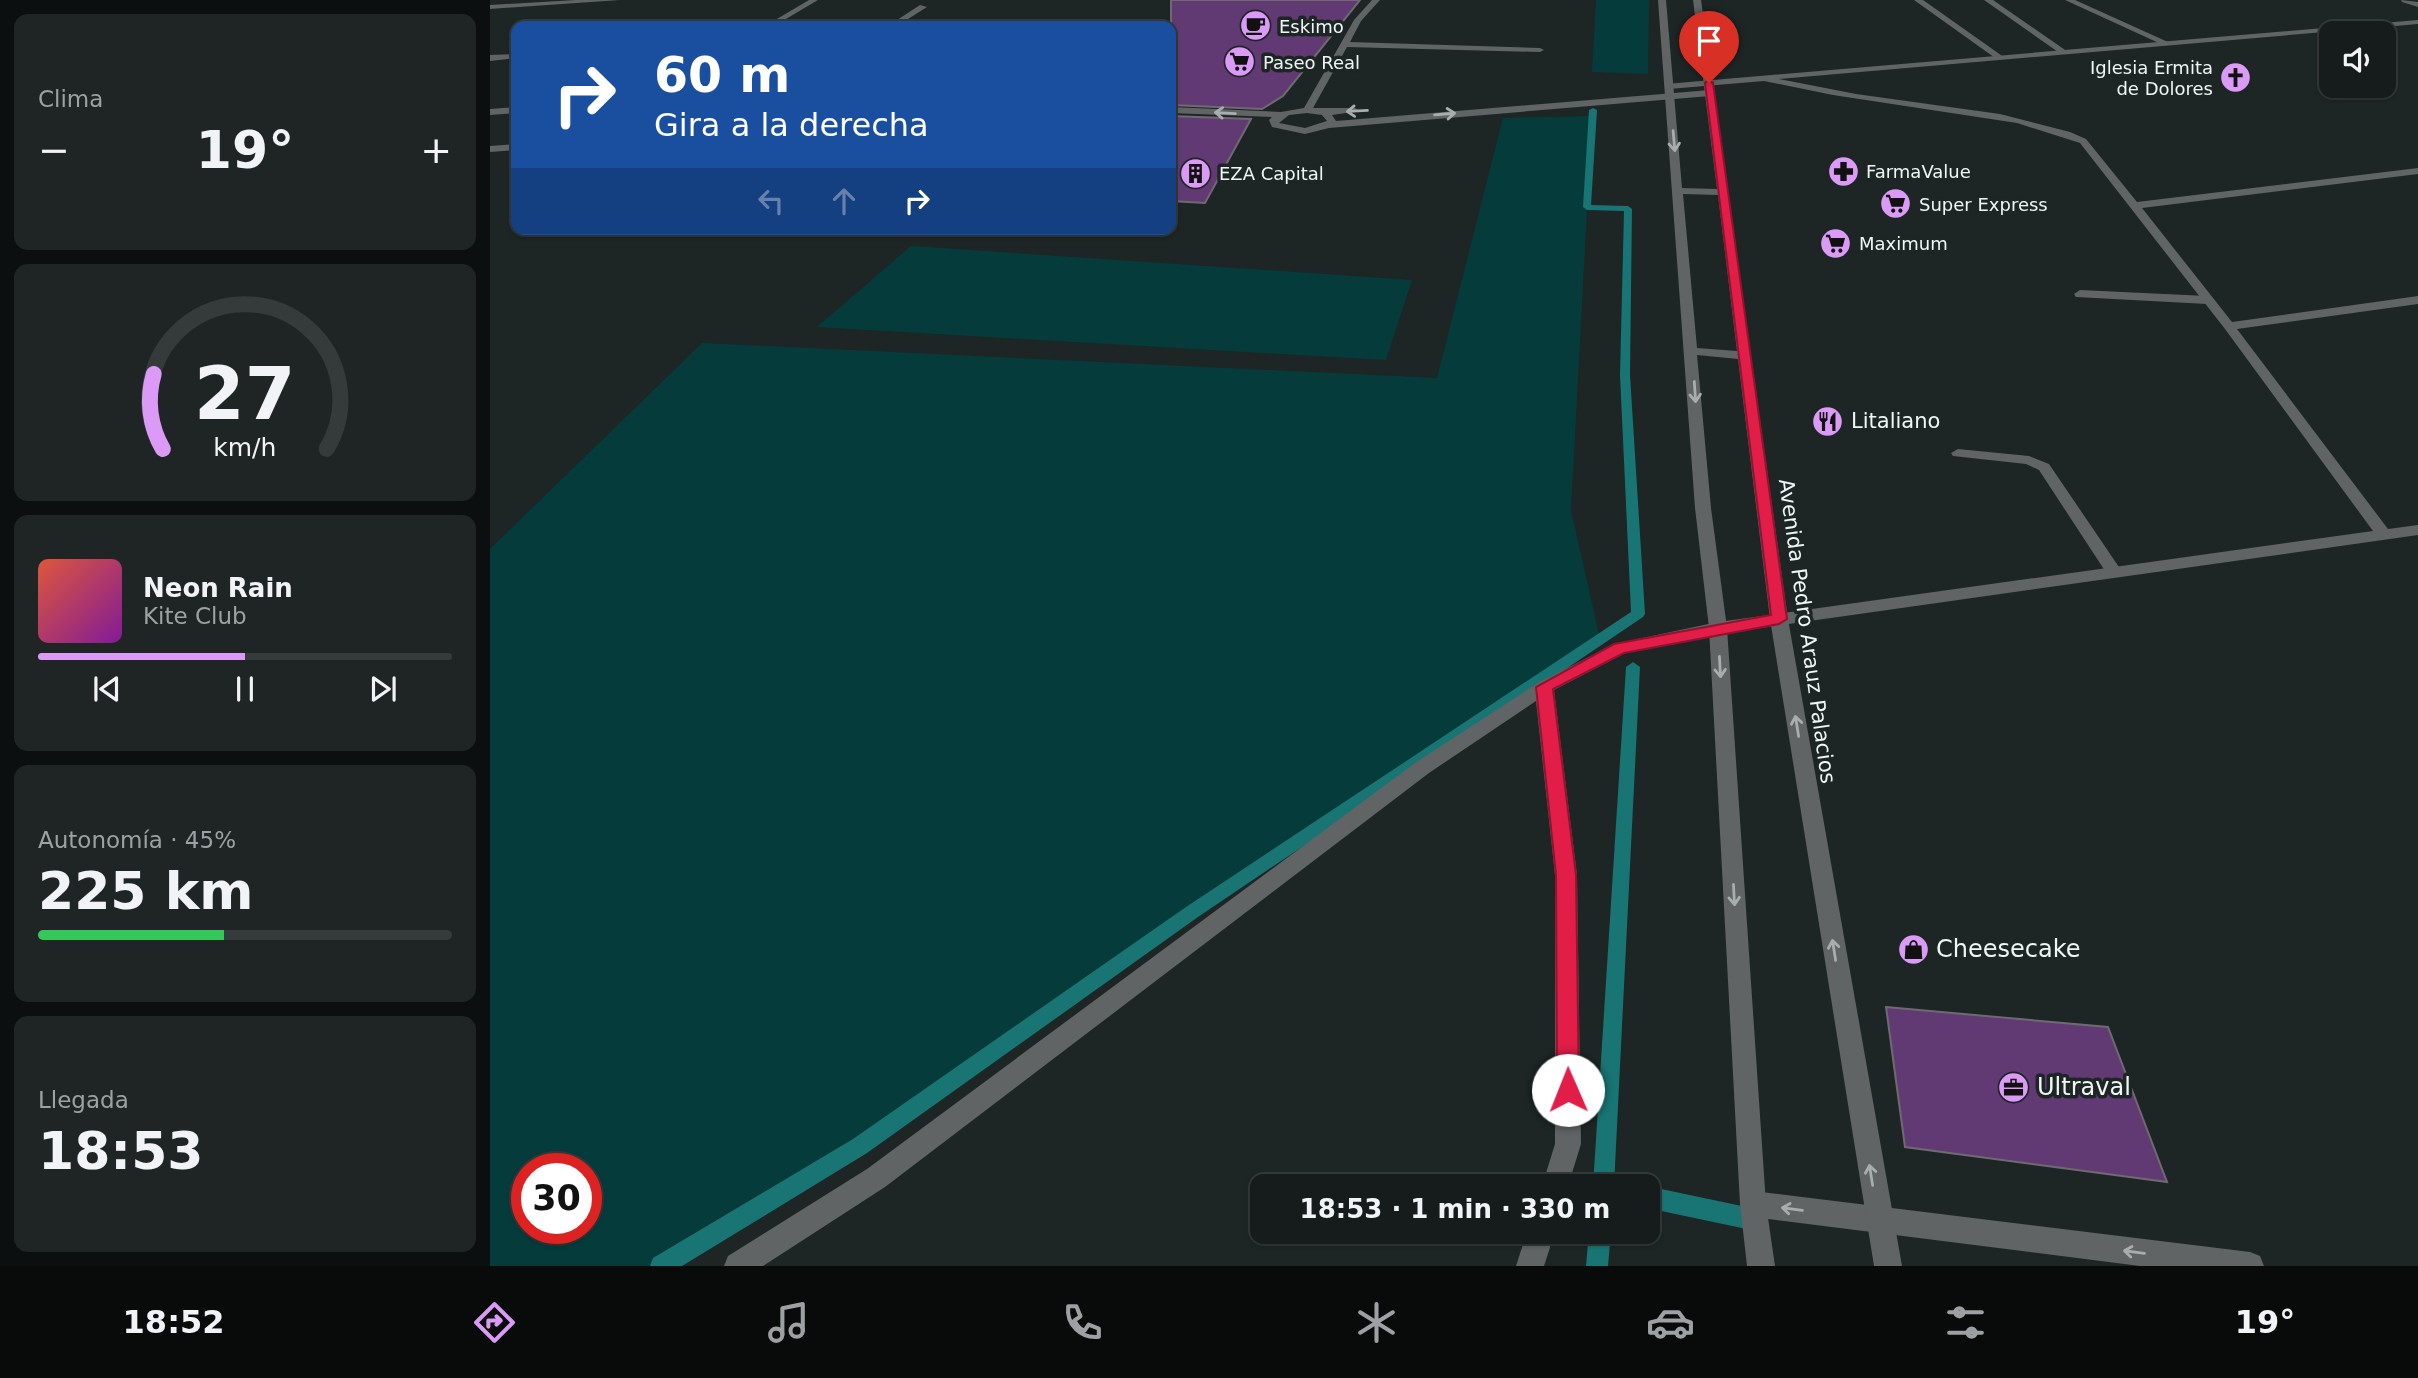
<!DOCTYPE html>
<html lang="es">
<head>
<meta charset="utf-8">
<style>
	:root { --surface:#161c1c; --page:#1f2525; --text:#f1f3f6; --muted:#9ea1a3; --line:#353a3b; --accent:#db9af6 }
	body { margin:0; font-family:"DejaVu Sans",sans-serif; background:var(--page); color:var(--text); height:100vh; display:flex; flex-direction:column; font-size:26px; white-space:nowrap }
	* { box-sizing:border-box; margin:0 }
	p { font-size:23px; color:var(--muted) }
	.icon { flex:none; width:38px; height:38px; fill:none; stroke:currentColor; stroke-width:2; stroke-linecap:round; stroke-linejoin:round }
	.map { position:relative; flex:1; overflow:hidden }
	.side { display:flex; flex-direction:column; gap:14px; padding:14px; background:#0c0f0f; width:490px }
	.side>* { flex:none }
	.banner { position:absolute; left:21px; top:21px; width:665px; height:214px; border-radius:14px; box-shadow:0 2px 5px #0004,0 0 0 2px var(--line); background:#1a4fa0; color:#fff; overflow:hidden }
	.fabs { position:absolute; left:1829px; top:21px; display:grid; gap:14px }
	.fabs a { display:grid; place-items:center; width:77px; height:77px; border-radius:14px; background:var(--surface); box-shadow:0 2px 5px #0004,0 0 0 2px var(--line); font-size:35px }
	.speed { position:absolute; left:21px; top:1153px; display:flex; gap:14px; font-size:35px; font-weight:700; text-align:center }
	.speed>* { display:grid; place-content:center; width:91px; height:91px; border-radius:50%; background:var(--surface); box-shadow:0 2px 5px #0004,0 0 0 2px var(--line); line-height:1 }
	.speed .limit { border:10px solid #d22; background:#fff; color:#111 }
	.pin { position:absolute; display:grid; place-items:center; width:60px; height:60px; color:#fff; margin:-72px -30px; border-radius:50% 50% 50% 0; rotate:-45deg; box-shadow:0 0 7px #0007 }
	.pin .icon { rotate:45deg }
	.me { position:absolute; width:77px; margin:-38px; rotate:359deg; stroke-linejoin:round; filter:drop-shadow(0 0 5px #0008) }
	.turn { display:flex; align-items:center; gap:24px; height:147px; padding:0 28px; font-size:32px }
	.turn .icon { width:91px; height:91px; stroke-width:2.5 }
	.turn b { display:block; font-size:49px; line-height:60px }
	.lanes { display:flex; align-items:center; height:66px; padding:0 28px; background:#0003; justify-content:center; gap:35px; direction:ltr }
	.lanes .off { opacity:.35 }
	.big { font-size:52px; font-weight:800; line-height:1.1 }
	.side .widget { flex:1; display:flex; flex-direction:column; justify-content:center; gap:10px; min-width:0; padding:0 24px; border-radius:14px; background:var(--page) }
	.side .dial { align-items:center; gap:0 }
	.dial svg { height:182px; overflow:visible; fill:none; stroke:var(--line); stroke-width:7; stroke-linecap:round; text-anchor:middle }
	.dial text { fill:var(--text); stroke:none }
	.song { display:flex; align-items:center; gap:21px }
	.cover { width:84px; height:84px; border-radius:10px; background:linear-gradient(135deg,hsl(10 70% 55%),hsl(290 70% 35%)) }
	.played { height:7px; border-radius:4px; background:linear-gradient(90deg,var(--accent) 50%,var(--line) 50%) }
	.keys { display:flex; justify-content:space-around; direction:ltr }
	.heat { display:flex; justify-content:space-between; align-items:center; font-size:38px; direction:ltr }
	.charge { height:10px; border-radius:5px; background:linear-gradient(90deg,#34c759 45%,var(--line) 0) }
	.trip { position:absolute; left:760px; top:1174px; width:410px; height:70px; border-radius:14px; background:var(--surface); box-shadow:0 2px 5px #0004,0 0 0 2px var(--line); font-weight:800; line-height:70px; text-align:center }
	.menu { display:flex; height:112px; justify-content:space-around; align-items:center; background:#090b0b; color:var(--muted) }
	.menu .icon { width:49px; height:49px }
	.menu .selected { color:var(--accent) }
	.menu b { font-size:32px; color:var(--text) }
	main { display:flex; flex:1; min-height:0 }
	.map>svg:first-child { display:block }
	.green { fill:#053c3b; fill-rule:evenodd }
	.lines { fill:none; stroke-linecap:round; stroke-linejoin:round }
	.stream { fill:#187574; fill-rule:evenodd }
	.building { fill:#623a73; stroke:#6f6a71; stroke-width:2 }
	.service { fill:#606464; fill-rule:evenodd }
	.minor { fill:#606464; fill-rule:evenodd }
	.tertiary { fill:#606464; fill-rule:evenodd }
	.oneway { stroke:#a8adad }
	.route { fill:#e11d48; stroke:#92132f; stroke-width:2 }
	.labels { text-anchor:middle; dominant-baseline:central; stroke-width:7; stroke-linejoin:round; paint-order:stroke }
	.far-poi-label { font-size:18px; fill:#f0f6f6; stroke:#1d2525; text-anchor:start }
	.poi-label { font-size:21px; fill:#f0f6f6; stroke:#1d2525; text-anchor:start }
	.street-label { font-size:21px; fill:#f0f6f6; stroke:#1d2525 }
	.near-poi-label { font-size:24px; fill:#f0f6f6; stroke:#1d2525; text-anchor:start }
</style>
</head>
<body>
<main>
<section class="side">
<div class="widget"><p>Clima</p>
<div class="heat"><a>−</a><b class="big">19°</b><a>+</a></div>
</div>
<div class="widget dial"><svg viewBox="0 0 100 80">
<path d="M14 69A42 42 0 1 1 86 69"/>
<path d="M14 69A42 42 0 0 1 10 36" stroke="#db9af6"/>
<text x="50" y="56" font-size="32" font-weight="700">27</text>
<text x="50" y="72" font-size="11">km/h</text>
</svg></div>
<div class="widget">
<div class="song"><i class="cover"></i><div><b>Neon Rain</b><p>Kite Club</p></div></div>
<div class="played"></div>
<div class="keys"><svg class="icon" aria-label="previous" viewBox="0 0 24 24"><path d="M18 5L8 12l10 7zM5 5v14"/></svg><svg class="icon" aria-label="pause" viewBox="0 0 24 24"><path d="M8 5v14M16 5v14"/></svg><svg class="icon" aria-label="next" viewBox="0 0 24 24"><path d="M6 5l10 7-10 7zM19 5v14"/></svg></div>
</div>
<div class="widget"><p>Autonomía · 45%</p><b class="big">225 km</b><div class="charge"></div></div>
<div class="widget"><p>Llegada</p><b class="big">18:53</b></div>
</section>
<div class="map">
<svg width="1928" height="1266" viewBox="0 0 1928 1266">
	<rect width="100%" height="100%" fill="#1d2525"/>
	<g class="green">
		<polygon points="1106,0 1159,0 1158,74 1102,72"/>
		<path d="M 1102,116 L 1081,510 L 1110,639 L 702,912 L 193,1266 L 0,1266 L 0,549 L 212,343 L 947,378 L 1013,118 ZM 37,1169 L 96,1169 L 96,1228 L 37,1228 Z"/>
		<polygon points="421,246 922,280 896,360 327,327"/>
	</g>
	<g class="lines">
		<g class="stream">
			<polygon points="1103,108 1107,110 1101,205 1138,206 1142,209 1140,375 1155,614 1153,617 708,917 377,1153 192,1266 160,1266 163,1258 363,1139 696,907 1141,612 1130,375 1134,211 1097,210 1093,207 1099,110"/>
			<polygon points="1143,662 1150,667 1124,1186 1103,1186 1136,667"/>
			<polygon points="1157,1186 1266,1209 1274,1212 1277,1220 1274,1228 1266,1231 1157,1208"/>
			<polygon points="1099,1232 1121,1232 1118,1266 1096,1266"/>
		</g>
	</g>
	<g class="building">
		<polygon points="681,0 870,0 793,96 772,109 681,105"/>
		<polygon points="681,116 761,119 715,203 681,201"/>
		<polygon points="1396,1007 1618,1027 1677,1182 1415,1147"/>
	</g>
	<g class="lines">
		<g class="service">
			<path d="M 882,0 L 890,0 L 871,21 L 860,42 L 1050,48 L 1054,50 L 1050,52 L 857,47 L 823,108 L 865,108 L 870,111 L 842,115 L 846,121 L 1220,90 L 1224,93 L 1220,96 L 839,128 L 815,134 L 782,127 L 779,120 L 782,117 L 681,113 L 681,107 L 791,112 L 814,108 L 864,20 ZM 817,113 L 832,115 L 837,121 L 815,128 L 789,123 L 799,115 Z"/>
			<polygon points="1424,0 1433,0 1515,58 1508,60"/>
			<polygon points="1494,0 1503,0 1578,52 1571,54"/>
			<polygon points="1575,0 1585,0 1678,42 1671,44"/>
			<polygon points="430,5 437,7 407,26 398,26"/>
			<polygon points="1590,290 1717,296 1723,300 1717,304 1586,297 1584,294"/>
			<polygon points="1468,449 1539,456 1559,464 1633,573 1631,577 1619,577 1549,470 1536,464 1463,456 1461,453"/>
		</g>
		<g class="minor">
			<polygon points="86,0 130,0 0,9 0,5"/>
			<polygon points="319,0 328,0 284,26 275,26"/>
			<polygon points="1911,0 1928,2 1928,7 1912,2"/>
			<polygon points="1928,20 1928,24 1289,79 1366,94 1510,114 1580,132 1596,139 1647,202 1928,168 1928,174 1652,208 1742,322 1928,296 1928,304 1747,329 1898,529 1928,525 1928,535 1228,634 1135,653 1064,690 1087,875 1091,1144 1078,1186 1052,1186 1065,1144 1065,875 1046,701 939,773 395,1187 273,1266 234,1266 238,1256 377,1169 925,763 1048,683 1124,644 1228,622 1883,531 1735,329 1590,143 1527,123 1343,95 1274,81 1179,89 1176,84"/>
			<polygon points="26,54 26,58 0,61 0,55"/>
			<polygon points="26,107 26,113 0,115 0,109"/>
			<polygon points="26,144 26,150 0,152 0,146"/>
			<polygon points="1263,1191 1760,1252 1770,1256 1774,1266 1650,1266 1263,1217 1254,1213 1250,1204 1254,1195"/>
			<polygon points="1037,1232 1065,1232 1054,1266 1026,1266"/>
		</g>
		<path class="tertiary" d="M 1168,0 L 1176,0 L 1192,188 L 1227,189 L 1203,0 L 1211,0 L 1298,619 L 1412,1266 L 1384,1266 L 1280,619 L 1248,359 L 1207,355 L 1221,508 L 1237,628 L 1276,1204 L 1285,1266 L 1257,1266 L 1250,1204 L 1219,628 L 1205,508 ZM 1193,194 L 1228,195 L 1247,351 L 1207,348 Z"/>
	</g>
	<defs><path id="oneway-shaft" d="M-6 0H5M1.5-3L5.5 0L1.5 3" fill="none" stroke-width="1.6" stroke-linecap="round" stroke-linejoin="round" transform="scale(1.75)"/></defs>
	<g class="oneway">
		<use href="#oneway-shaft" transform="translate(867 111) rotate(177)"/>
		<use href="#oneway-shaft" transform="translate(735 113) rotate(-177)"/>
		<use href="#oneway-shaft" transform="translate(955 114) rotate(-5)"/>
		<use href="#oneway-shaft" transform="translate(1184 141) rotate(85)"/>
		<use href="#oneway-shaft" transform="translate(1205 392) rotate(86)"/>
		<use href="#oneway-shaft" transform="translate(1230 667) rotate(87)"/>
		<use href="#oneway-shaft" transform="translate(1307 726) rotate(-99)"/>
		<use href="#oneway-shaft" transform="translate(1244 895) rotate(87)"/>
		<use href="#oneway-shaft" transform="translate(1344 950) rotate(-99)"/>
		<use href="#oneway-shaft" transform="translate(1381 1175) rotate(-99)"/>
		<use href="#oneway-shaft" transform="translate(1302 1209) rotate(-172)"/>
		<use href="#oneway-shaft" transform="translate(1644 1252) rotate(-173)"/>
	</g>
	<polygon class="route" points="1219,80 1223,83 1297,619 1289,624 1134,653 1063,689 1086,875 1089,1090 1086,1097 1078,1100 1070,1097 1067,1090 1066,875 1046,687 1124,644 1281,615 1215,83"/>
	<defs>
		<symbol id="cafe-disc" viewBox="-11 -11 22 22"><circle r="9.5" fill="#db9af6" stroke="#1d2525"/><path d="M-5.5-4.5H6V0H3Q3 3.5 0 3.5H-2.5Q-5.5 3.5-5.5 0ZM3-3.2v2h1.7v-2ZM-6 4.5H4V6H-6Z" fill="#111"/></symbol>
		<symbol id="supermarket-disc" viewBox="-11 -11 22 22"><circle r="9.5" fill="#db9af6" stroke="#1d2525"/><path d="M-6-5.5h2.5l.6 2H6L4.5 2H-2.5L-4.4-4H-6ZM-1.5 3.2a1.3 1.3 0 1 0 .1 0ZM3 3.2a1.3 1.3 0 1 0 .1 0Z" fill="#111"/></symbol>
		<symbol id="church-disc" viewBox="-11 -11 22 22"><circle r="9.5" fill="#db9af6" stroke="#1d2525"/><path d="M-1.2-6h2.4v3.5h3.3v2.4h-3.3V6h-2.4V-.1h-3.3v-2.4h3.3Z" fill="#111"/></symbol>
		<symbol id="pharmacy-disc" viewBox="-11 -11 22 22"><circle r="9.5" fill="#db9af6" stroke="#1d2525"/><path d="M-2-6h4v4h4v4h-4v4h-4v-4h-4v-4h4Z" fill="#111"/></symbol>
		<symbol id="building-disc" viewBox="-11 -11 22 22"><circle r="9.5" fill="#db9af6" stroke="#1d2525"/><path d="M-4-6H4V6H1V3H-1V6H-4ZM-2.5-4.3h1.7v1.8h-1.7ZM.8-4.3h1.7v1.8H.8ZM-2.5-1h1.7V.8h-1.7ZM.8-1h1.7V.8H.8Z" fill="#111"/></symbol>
		<symbol id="restaurant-disc" viewBox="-11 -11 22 22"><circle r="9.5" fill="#db9af6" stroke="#1d2525"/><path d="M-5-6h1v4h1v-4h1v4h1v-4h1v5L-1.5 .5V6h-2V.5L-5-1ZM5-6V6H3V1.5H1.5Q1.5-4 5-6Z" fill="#111"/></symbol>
		<symbol id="shop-disc" viewBox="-11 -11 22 22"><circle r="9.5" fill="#db9af6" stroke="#1d2525"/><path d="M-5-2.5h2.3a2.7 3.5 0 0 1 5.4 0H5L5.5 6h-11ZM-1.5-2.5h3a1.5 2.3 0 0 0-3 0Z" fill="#111"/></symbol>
		<symbol id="office-disc" viewBox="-11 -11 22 22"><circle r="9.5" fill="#db9af6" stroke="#1d2525"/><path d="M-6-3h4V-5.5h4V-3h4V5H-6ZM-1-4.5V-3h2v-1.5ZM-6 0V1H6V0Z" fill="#111"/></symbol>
	</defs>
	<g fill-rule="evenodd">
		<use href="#cafe-disc" x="748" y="8" width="35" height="35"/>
		<use href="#supermarket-disc" x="732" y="44" width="35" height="35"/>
		<use href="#church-disc" x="1728" y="60" width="35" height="35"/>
		<use href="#pharmacy-disc" x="1336" y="154" width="35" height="35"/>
		<use href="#building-disc" x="688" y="156" width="35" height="35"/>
		<use href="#supermarket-disc" x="1388" y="186" width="35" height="35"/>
		<use href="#supermarket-disc" x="1328" y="226" width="35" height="35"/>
		<use href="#restaurant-disc" x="1320" y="404" width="35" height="35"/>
		<use href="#shop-disc" x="1406" y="932" width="35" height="35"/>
		<use href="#office-disc" x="1506" y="1070" width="35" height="35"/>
	</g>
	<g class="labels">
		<g class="far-poi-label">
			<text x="789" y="26">Eskimo</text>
			<text x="773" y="62">Paseo Real</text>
			<text x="1723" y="67" text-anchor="end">Iglesia Ermita<tspan x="1723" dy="21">de Dolores</tspan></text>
			<text x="1376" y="171">FarmaValue</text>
			<text x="729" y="173">EZA Capital</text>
			<text x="1429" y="204">Super Express</text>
			<text x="1369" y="243">Maximum</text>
		</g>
		<g class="poi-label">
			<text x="1361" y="421">Litaliano</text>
		</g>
		<g class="street-label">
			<text transform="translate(1317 631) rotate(82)">Avenida Pedro Arauz Palacios</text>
		</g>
		<g class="near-poi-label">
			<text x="1446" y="949">Cheesecake</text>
			<text x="1547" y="1087">Ultraval</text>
		</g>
	</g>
</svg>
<div class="fabs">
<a><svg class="icon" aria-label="sound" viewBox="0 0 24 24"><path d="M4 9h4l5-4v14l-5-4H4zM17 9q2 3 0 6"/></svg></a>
</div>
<div class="speed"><div class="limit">30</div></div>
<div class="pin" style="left:1219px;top:83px;background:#d93025"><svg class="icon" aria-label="arrive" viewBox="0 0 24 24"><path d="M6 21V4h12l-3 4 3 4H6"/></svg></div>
<svg class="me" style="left:1078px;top:1090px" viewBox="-20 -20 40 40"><circle r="19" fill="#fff"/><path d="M0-13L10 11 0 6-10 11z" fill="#e11d48"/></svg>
<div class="trip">18:53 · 1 min · 330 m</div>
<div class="banner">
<div class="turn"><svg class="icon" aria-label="right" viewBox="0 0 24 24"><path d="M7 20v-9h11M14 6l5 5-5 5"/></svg><div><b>60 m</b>Gira a la derecha</div></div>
<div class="lanes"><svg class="icon off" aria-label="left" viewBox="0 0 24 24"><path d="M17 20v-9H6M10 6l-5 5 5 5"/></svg><svg class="icon off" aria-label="ahead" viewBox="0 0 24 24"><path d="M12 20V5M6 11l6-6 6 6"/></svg><svg class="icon" aria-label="right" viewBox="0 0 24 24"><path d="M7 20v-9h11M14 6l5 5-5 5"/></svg></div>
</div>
</div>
</main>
<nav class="menu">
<b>18:52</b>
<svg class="icon selected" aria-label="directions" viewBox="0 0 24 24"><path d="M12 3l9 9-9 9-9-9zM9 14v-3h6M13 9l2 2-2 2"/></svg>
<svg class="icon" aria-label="music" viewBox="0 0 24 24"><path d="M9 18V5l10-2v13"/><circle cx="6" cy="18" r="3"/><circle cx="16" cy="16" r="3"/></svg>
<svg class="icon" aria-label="phone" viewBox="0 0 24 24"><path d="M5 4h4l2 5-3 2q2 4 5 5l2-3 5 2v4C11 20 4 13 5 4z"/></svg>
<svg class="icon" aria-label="climate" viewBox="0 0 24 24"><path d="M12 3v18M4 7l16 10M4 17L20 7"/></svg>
<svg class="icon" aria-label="car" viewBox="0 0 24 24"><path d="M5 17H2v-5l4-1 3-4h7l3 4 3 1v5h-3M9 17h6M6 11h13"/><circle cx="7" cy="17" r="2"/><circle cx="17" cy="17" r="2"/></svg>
<svg class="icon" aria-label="filters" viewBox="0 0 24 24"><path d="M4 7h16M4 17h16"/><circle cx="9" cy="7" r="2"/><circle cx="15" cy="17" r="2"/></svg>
<b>19°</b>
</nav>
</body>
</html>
